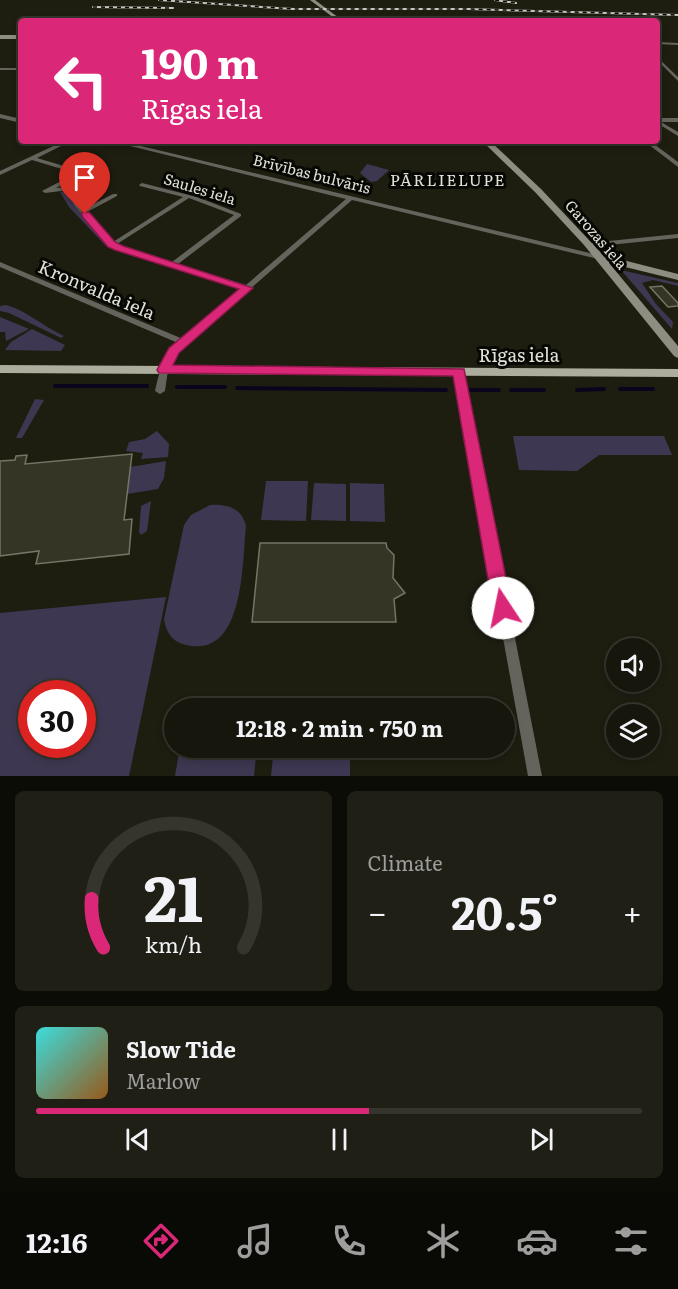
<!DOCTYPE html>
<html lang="en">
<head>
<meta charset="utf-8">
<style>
	:root { --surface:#16160c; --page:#1f1f15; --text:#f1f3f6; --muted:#9e9f9d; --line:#35352d; --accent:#db2777 }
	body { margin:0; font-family:Literata,serif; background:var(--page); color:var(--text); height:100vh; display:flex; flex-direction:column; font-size:22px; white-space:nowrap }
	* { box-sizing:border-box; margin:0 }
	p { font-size:20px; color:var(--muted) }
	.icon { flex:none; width:33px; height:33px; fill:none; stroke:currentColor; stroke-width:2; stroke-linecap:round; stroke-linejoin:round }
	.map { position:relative; height:776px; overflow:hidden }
	.details { display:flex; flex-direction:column; gap:15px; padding:15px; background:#0c0c07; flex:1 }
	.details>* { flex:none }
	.hud { position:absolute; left:18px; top:18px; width:642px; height:126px; border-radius:6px; box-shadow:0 3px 9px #0003,0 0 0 2px var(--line); background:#db2777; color:#fff; overflow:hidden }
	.tools { position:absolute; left:606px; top:638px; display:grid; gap:12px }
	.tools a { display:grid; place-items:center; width:54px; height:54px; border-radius:50%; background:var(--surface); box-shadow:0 3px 9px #0003,0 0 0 2px var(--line); font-size:30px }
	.speed { position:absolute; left:18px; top:680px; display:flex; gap:12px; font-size:30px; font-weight:700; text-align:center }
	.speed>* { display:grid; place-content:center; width:78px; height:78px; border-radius:50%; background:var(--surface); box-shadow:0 3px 9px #0003,0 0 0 2px var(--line); line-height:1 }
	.speed .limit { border:9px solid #d22; background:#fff; color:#111 }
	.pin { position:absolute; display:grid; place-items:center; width:51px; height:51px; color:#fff; margin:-62px -26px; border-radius:50% 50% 50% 0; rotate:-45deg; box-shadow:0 0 6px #0007 }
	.pin .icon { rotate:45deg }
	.me { position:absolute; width:66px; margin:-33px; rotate:349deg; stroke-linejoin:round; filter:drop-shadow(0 0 4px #0008) }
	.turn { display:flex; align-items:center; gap:21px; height:126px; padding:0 24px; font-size:27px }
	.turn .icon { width:78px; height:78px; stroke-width:2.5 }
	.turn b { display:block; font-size:42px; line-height:51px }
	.big { font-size:45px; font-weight:700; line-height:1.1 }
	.details .widget { flex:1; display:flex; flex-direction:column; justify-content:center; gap:9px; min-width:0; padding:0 21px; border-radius:9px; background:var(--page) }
	.details .dial { align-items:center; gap:0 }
	.dial svg { height:156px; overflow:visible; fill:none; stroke:var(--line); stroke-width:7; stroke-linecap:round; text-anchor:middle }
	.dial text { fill:var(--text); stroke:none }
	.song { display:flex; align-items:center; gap:18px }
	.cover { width:72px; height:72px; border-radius:9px; background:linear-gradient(135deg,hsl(180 70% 55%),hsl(30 70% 35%)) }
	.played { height:6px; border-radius:3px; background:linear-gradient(90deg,var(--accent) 55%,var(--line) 55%) }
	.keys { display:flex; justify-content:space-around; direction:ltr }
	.heat { display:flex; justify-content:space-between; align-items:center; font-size:33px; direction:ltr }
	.details .tiles { flex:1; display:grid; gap:15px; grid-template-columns:1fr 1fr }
	.widget:last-child { grid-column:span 2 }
	.trip { position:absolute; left:164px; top:698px; width:351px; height:60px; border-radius:30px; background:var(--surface); box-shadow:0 3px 9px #0003,0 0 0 2px var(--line); font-weight:700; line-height:60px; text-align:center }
	.tab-bar { display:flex; height:96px; justify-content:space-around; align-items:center; background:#090905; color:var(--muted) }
	.tab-bar .icon { width:42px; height:42px }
	.tab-bar .current { color:var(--accent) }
	.tab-bar b { font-size:27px; color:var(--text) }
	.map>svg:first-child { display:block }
	.green { fill:#3e3751; fill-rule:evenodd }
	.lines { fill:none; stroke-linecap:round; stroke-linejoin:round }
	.stream-far1 { stroke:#0c041d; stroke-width:3 }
	.stream { stroke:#0c041d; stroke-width:4 }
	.building { fill:#353526; stroke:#747564; stroke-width:1.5 }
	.street { fill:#64645d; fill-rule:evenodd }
	.secondary { fill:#8d8d82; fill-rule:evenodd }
	.primary { fill:#adad9e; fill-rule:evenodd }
	.rail-casing { stroke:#c7c7be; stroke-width:2 }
	.rail { stroke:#070703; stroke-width:1.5; stroke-dasharray:4; stroke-linecap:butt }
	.route { fill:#db2777; stroke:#8e194d; stroke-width:1.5 }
	.labels { text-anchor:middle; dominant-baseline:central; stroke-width:6; stroke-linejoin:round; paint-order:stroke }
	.far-street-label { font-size:15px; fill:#e1e1d8; stroke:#070703 }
	.far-neighbourhood-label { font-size:16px; letter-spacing:1.5px; fill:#e1e1d8; stroke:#070703 }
	.street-label { font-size:18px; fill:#e1e1d8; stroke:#070703 }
</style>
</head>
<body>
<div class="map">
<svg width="678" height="776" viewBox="0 0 678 776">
	<rect width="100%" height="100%" fill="#1d1d10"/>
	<g class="green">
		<polygon points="367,164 389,170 377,181 371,182 360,173"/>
		<polygon points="70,190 87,218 107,243 106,246 69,207 60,192"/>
		<polygon points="621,270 678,283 678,286 653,280 642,283 656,304 673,322 672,329"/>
		<path d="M 6,305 C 25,310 43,326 64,336 L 61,338 L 9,313 L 0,311 L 0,306 Z"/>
		<polygon points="0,317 29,329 6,341 5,332 0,332"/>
		<polygon points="32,329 65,345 61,351 5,350 11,342"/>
		<polygon points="35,399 44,400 22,438 16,438"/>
		<polygon points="157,431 169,444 168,457 141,459 143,453 126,451 129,442 145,439"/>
		<polygon points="513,436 664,436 672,455 599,455 577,471 519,470"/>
		<polygon points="166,461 164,478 158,489 127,494 130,467"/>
		<polygon points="266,481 308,481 306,521 261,520"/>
		<polygon points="314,483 346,484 346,521 311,520"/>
		<polygon points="350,483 384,484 385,522 350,521"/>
		<polygon points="151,501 147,531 141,535 139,532 141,506"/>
		<path d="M 210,505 C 227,504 242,508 246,526 C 242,562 245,659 186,645 C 172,642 166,632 164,619 L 184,525 L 191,515 Z"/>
		<path d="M 166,597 L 129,776 L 0,776 L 0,613 ZM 32,693 L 82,693 L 82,744 L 32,744 Z"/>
		<polygon points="180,747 257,747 254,776 175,776"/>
		<polygon points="274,747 350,747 350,776 271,776"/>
	</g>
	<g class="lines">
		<polyline class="stream-far1" points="55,386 147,386"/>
		<g class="stream">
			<polyline points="55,386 147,386"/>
			<polyline points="177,387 225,387"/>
			<polyline points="237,388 446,390"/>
			<polyline points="620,389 653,389"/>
			<polyline points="469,390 499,390"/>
			<polyline points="511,390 544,390"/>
			<polyline points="577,390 604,389"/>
		</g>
	</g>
	<g class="building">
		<polygon points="662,286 678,303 678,306 668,307 650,287"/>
		<polygon points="132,454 124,520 132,519 129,554 36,564 39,551 0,556 0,461 15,460 16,456 27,455 25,464"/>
		<polygon points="260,543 386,543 387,548 394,555 393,578 405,593 394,599 396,622 252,622"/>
	</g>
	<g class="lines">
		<g class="street">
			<polygon points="657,42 678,43 678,45 657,44"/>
			<polygon points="657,57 678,77 678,81 657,60"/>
			<rect x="0" y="68" width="21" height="2"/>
			<polygon points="0,114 21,119 21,123 0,118"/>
			<polygon points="657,118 678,118 678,122 661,122 678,132 678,136 657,123"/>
			<path d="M 64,141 L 71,141 L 37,158 L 67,167 L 74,186 L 76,188 L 102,176 L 106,176 L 106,178 L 76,192 L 79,204 L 84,209 L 113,194 L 117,194 L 117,196 L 87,212 L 113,242 L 183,197 L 140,186 L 139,185 L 142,183 L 197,197 L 241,214 L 241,216 L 178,264 L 246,285 L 346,199 L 110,141 L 120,141 L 598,255 L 602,257 L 598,259 L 352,200 L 178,352 L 168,370 L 165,391 L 160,394 L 155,391 C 159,373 163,356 178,343 L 0,267 L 0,262 L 183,339 L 241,289 L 110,246 L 74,205 L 69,190 L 45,193 L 42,191 L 65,179 L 62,169 L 32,160 L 0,175 L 0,171 ZM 66,183 L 68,187 L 56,188 ZM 189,198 L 234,215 L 172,262 L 117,244 Z"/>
			<polygon points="644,141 650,141 678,162 678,167"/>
			<polygon points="678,234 678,238 589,247 586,245 589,243"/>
			<polygon points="459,369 463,372 542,776 528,776 455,372"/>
		</g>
		<g class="secondary">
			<polygon points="310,0 315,0 343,21 338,21"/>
			<rect x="0" y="35" width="21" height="4"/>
			<polygon points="482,141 490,141 541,189 603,255 678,274 678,280 609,263 678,346 678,358 674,356 584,245 535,192"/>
		</g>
		<polygon class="primary" points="0,365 678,369 678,377 0,373"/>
		<defs>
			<g id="rail">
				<polyline points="159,0 293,9 468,9 678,15"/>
				<polyline points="495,0 516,3"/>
				<polyline points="93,7 173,8"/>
			</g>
		</defs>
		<use href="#rail" class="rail-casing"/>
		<use href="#rail" class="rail"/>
	</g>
	<polygon class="route" points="82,212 89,212 115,242 123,246 253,288 179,353 173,365 464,369 512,608 509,613 503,616 496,613 493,608 453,376 159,373 157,370 169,348 239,289 115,250 108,247 82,216"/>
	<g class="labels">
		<g class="far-street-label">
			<text transform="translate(312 173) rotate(14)">Brīvības bulvāris</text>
			<text transform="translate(200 188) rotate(17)">Saules iela</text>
			<text transform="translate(597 234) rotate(49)">Garozas iela</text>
		</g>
		<g class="far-neighbourhood-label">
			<text x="448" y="179">PĀRLIELUPE</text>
		</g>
		<g class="street-label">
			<text transform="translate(97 289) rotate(23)">Kronvalda iela</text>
			<text x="519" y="354">Rīgas iela</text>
		</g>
	</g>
</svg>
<div class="tools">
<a><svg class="icon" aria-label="sound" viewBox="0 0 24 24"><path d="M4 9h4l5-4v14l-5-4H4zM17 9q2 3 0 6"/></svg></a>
<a><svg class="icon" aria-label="layers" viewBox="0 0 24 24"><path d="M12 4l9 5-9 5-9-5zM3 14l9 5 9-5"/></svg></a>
</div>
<div class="speed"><div class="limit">30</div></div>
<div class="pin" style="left:85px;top:214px;background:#d93025"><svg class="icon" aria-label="arrive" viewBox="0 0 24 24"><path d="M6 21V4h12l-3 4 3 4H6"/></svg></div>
<svg class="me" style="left:503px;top:608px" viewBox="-20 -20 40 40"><circle r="19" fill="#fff"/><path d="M0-13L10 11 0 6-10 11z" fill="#db2777"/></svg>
<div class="trip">12:18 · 2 min · 750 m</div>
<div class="hud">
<div class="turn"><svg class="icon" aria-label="left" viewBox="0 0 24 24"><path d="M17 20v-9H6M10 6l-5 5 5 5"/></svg><div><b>190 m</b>Rīgas iela</div></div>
</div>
</div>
<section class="details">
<div class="tiles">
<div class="widget dial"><svg viewBox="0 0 100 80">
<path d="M14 69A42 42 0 1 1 86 69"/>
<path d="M14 69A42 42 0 0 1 8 44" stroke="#db2777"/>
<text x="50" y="56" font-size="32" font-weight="700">21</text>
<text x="50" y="72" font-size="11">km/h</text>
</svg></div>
<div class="widget"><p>Climate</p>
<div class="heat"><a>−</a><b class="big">20.5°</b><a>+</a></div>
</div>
<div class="widget">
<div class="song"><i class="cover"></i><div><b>Slow Tide</b><p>Marlow</p></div></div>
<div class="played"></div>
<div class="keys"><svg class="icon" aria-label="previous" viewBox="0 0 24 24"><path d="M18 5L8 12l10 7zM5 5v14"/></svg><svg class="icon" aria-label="pause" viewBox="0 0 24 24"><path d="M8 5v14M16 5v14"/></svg><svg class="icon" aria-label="next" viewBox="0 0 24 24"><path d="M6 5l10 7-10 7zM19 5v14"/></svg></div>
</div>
</div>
</section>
<nav class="tab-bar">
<b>12:16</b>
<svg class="icon current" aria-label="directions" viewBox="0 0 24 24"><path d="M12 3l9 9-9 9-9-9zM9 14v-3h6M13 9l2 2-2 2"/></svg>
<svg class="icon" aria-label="music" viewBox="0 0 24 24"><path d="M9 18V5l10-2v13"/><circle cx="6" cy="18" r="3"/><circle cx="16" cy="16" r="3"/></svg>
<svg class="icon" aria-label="phone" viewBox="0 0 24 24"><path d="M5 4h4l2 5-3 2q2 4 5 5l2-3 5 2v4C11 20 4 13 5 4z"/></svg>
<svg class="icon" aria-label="climate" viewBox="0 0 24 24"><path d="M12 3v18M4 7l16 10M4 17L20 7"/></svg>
<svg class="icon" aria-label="car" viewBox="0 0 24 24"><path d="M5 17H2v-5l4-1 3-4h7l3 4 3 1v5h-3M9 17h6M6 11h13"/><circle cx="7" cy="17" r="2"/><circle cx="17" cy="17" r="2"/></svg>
<svg class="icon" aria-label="filters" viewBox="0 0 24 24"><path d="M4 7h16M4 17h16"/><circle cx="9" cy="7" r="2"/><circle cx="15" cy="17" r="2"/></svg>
</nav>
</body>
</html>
